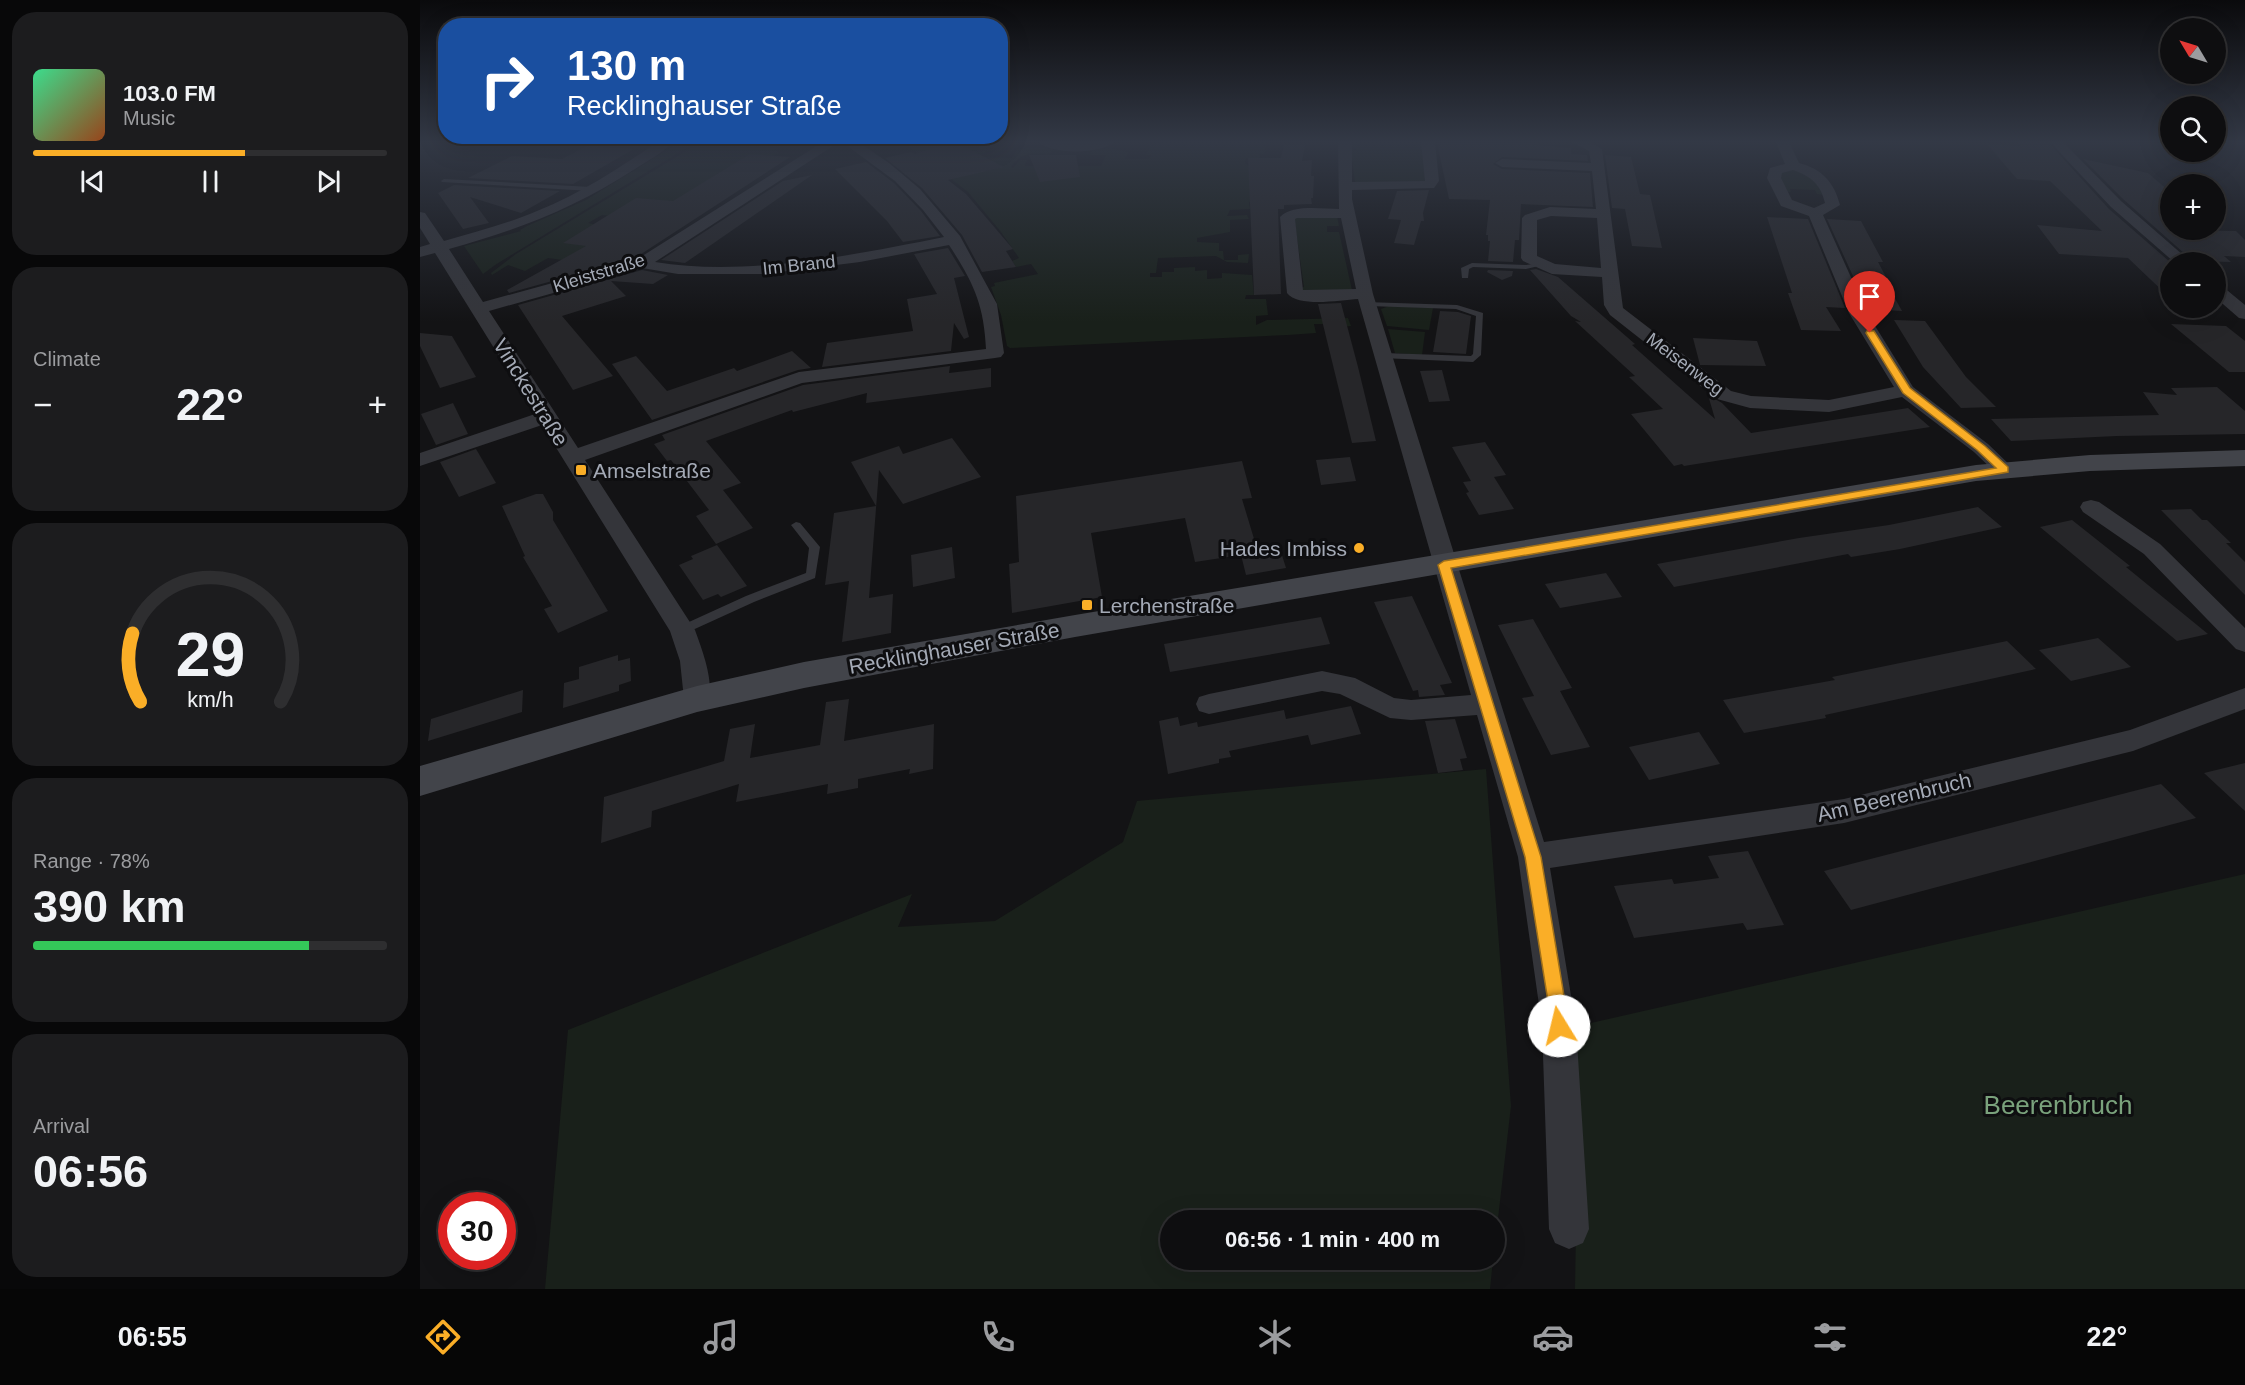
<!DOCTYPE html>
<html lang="en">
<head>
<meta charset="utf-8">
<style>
	:root { --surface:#0e0e10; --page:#1c1c1e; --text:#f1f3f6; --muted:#9b9c9f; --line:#2e2e30; --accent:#faae27 }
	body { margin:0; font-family:Helvetica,sans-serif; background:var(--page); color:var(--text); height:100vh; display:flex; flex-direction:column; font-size:22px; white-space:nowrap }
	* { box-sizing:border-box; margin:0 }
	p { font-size:20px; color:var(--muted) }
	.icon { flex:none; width:33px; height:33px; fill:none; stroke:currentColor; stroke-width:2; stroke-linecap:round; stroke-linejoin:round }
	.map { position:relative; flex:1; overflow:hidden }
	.sheet { display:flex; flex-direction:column; gap:12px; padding:12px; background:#080809; width:420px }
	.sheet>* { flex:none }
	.hud { position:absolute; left:18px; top:18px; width:570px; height:126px; border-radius:24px; box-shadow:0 6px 24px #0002,0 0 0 2px var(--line); background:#1a4fa0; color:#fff; overflow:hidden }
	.needle { width:39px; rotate:308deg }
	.fabs { position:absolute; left:1740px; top:18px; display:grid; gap:12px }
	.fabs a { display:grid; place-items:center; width:66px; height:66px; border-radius:50%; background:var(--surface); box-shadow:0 6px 24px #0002,0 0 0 2px var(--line); font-size:30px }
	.speed { position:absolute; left:18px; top:1192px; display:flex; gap:12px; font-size:30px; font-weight:700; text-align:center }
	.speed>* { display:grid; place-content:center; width:78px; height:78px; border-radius:50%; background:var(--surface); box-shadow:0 6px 24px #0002,0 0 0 2px var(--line); line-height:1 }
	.speed .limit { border:9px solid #d22; background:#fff; color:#111 }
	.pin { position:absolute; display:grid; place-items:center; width:51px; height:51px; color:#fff; margin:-62px -26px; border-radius:50% 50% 50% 0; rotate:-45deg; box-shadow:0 0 6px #0007 }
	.pin .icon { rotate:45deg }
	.me { position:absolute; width:66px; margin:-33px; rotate:351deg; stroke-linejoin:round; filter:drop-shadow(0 0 4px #0008) }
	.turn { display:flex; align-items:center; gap:21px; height:126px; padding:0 30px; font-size:27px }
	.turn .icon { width:78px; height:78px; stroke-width:2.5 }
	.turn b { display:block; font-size:42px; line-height:51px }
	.big { font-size:45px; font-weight:800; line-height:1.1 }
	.sheet .card { flex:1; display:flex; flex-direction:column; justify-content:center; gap:9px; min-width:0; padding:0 21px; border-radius:24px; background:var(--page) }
	.sheet .dial { align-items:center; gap:0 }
	.dial svg { height:156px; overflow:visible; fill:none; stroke:var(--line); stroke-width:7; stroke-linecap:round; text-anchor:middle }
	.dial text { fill:var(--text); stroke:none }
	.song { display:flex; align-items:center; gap:18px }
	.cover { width:72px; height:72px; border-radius:9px; background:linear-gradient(135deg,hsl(150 70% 55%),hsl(20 70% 35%)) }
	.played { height:6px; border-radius:3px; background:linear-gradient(90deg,var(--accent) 60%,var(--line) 60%) }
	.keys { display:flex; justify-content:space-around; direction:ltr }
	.heat { display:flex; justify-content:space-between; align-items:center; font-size:33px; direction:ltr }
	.charge { height:9px; border-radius:4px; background:linear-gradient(90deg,#34c759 78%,var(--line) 0) }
	.trip { position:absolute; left:740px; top:1210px; width:345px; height:60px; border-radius:30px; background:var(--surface); box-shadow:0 6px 24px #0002,0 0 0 2px var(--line); font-weight:800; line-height:60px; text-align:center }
	.menu { display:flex; height:96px; justify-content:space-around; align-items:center; background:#060606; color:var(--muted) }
	.menu .icon { width:42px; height:42px }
	.menu .current { color:var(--accent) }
	.menu b { font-size:27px; color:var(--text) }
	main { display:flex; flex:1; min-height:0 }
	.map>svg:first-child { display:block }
	.green { fill:#19201a }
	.building { fill:#262629 }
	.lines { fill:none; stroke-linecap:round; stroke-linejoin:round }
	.lane { fill:#34353a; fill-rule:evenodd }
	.street { fill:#34353a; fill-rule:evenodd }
	.secondary { fill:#42444a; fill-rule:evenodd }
	.route { fill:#faae27; stroke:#a27119; stroke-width:1.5 }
	.poi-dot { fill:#faae27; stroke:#0e0e10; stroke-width:2 }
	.labels { text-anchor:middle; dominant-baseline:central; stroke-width:6; stroke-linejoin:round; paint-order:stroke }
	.far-street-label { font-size:18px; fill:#a4aab6; stroke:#0e0e10 }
	.street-label { font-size:21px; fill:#a4aab6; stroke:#0e0e10 }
	.poi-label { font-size:21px; fill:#a4aab6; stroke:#0e0e10; text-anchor:start }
	.near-park-label { font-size:26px; fill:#7aa27c; stroke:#0e0e10 }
</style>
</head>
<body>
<main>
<section class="sheet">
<div class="card">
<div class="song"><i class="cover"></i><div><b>103.0 FM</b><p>Music</p></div></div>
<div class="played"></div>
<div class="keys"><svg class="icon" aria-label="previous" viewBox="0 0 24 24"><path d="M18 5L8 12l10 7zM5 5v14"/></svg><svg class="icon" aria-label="pause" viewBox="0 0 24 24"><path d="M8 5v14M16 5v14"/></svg><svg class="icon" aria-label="next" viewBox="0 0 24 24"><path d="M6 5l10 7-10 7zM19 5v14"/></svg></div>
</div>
<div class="card"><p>Climate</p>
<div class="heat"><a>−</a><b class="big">22°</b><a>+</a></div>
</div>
<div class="card dial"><svg viewBox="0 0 100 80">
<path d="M14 69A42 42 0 1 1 86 69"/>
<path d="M14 69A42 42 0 0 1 10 34" stroke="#faae27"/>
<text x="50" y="56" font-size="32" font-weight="700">29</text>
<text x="50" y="72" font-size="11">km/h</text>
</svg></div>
<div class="card"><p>Range · 78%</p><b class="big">390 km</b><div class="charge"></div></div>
<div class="card"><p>Arrival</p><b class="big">06:56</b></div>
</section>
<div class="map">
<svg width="1825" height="1289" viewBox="0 0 1825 1289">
	<rect width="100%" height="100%" fill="#131315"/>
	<g class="green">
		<polygon points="260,142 276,142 75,265 63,274 44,246 101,231 100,230 107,226 166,200"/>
		<polygon points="281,142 369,142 353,150 359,152 353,156 308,174 298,173 274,196 191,216 182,215 168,223 177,225 179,265 128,258 105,271 88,265 72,275 71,273 96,254"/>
		<path d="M 483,142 L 579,142 L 576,147 L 568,147 L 561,157 L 592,158 L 597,149 L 616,147 L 633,149 L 629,155 C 610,154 603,151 591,167 L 593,168 L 600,160 L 607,160 L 605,166 L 681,166 L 686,155 L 669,155 L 672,150 L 690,148 L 708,152 L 705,159 L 729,159 L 731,155 L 726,155 L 731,145 L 740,145 L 742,142 L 847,142 L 844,154 L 840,154 L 839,159 L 826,158 L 825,163 L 828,166 L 838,166 L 843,202 L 829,202 L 830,209 L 810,210 L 807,216 L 827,215 L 829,219 L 810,220 L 810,232 L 777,238 L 777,242 L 799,243 L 799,251 L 803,251 L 804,260 L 818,260 L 818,255 L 829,254 L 828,263 L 807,262 L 796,256 L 738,258 L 736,273 L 730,273 L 730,277 L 742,277 L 742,272 L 754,272 L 754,268 L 775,267 L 775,271 L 787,270 L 787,279 L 802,278 L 802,273 L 832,275 L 834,295 L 826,295 L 825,299 L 846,299 L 848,315 L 836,316 L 836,325 L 847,320 L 928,318 L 931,326 L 907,328 L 906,324 L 894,324 L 896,333 L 868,335 L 590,348 L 587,346 L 581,315 L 571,287 L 575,286 L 574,283 L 618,274 L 611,264 L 596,267 L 592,261 L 599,258 L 581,232 L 548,192 Z"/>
		<polygon points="932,142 1001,142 1006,181 935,183 931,151 937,150 932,148"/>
		<polygon points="1362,170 1376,170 1390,173 1404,195 1397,194 1395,190 1370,189 1371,192 1365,192 1358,173"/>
		<polygon points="917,216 919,226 907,226 907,232 919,232 932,290 886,294 878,288 884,287 874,217"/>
		<polygon points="969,306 1013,308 1009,330 967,326 961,309"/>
		<polygon points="968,329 1005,332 1002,355 975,353"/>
		<polygon points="1066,769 1091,1106 1074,1253 1074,1221 750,1221 750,1260 1073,1260 1070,1289 125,1289 148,1030 492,894 478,927 575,921 703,842 717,801"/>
		<polygon points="1825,874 1825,1289 1155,1289 1156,1229 1149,1028"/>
	</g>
	<g class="building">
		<polygon points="535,142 584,167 528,180 546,194 593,249 586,251 596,267 562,272 542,235 502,188 465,158 491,152 495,154"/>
		<polygon points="1598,142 1628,142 1689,209 1750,262 1750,298 1708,258 1639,254 1617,225 1682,231 1630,181 1597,179 1567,144 1601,146"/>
		<polygon points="1017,143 1116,143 1116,145 1151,148 1151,154 1167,155 1168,161 1082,157 1073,164 1082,169 1170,173 1173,207 1101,204 1099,240 1095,240 1093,262 1068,261 1070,241 1068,241 1068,235 1066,235 1070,200 1029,199"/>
		<polygon points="864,144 885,145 882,161 892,160 891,176 894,176 893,198 891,198 892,204 864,205 864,209 858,209 861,294 834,295 828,158 861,158"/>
		<polygon points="167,146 214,149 153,184 48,178 92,156 142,159"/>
		<polygon points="330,154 370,157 215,258 89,293 87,290 166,246 143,243 216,198 253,201"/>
		<polygon points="609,155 656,155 660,177 620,182"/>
		<polygon points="1185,155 1211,157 1220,194 1230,195 1242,248 1212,246 1205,209 1192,208"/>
		<polygon points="1663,159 1728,173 1750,192 1750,230 1816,231 1825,240 1825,257 1804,256 1811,262 1773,261 1703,199"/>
		<polygon points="446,162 474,183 501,211 520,236 483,242 467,221 415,169"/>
		<polygon points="392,175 265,263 241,260 363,181"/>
		<polygon points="34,185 140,191 101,213 50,197 69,223 43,229 18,193"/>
		<polygon points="1009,190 1003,213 1004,221 1001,221 994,245 974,243 981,220 968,219 977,191"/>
		<polygon points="1347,217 1388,219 1425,308 1406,307 1421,331 1381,330 1368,293 1372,293"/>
		<polygon points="1407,219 1441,221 1463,262 1458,262 1466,277 1463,277 1482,311 1448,309"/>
		<polygon points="528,248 545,276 534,278 549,337 544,339 534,323 531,351 402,367 407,343 493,331 487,299 517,294 494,254"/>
		<polygon points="1116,269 1138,277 1215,344 1212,345 1295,419 1288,395 1302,403 1331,433 1488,408 1510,427 1264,466 1262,464 1254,466 1211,414 1243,409 1209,377 1215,376 1155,321 1161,322 1151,316 1110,270"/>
		<polygon points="222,270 248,275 233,284 191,281 206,296 142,316 193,376 153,390 98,305"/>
		<polygon points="1068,270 1093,271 1092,276 1082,280 1067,272"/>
		<polygon points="921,303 938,367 956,441 932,443 898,304"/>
		<polygon points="1020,311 1038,312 1051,316 1046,354 1013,352"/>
		<polygon points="1474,320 1505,321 1546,377 1576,407 1541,408 1503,367"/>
		<polygon points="1751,324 1806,326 1825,341 1825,372 1809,372"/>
		<polygon points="0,333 32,336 56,377 20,388 0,346"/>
		<polygon points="1273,338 1337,341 1346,366 1280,365"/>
		<polygon points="372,351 391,368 378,370 232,420 192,364 216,356 247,391 314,368 317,371"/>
		<polygon points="530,366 529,373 571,368 571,387 446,403 447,393 373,412 372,410 286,441 321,483 303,490 333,528 296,544 276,516 289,510 251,460 247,461 234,444 245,440 242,435 383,385"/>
		<polygon points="1022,370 1030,401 1009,402 1000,371"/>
		<polygon points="1797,387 1825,411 1825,434 1697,436 1591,441 1571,419 1739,415 1723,392 1757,395 1751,388"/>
		<polygon points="33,403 48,434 16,445 1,414"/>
		<polygon points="532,438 561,477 483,504 459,470 449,598 473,594 471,633 422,642 429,581 405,585 414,513 456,506 431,462 479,446 483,454"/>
		<polygon points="1065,442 1086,475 1074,477 1094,509 1059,515 1046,493 1049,492 1043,482 1051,481 1032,447"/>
		<polygon points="56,449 76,483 39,497 20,462"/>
		<polygon points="930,457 936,481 901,485 896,460"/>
		<polygon points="822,461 832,498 822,499 838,552 860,549 866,568 826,575 821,555 775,562 765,518 671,533 682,597 592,613 589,564 599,562 596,496"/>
		<polygon points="116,494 123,494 133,512 133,520 188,611 138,633 124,609 132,606 103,557 105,556 82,506"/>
		<polygon points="1558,507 1582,527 1480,549 1431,557 1428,554 1254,587 1237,564 1379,538 1469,525"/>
		<polygon points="1771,509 1782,520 1787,520 1811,543 1806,543 1825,562 1825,595 1741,510"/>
		<polygon points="1652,520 1710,566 1706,567 1788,634 1757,641 1620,527"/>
		<polygon points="297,545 327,586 301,597 298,594 283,600 259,565 273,559 271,556"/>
		<polygon points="532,547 535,578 493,587 491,555"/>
		<polygon points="1186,573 1202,597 1140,608 1125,584"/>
		<polygon points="992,596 1032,683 1020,685 1025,695 999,697 998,690 993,691 954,602"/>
		<polygon points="901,617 910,644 750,672 744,644"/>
		<polygon points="1113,619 1152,688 1140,691 1170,747 1131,755 1102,698 1114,696 1078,625"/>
		<polygon points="1678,638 1711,667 1651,681 1619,650"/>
		<polygon points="1587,641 1616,669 1405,715 1406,718 1324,733 1303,700 1415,680 1412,677"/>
		<polygon points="198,655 198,661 210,658 211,681 199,685 199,691 143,708 144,683 159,679 159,667"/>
		<polygon points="103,690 102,712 8,741 11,719"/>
		<polygon points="429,699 424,741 514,724 513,769 489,774 490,769 438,779 438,788 407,794 408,784 316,802 319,784 232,811 231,827 181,843 184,797 304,761 310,729 335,724 330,758 400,745 406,702"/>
		<polygon points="931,706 941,734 891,745 888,735 809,751 811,757 799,759 799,763 748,774 739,721 758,717 760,726 777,722 778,727 864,710 866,719"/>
		<polygon points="1035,719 1047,758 1040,759 1043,770 1018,773 1005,721"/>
		<polygon points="1279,732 1300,764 1229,780 1209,747"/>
		<polygon points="1825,763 1825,811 1784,773"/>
		<polygon points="1741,784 1776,818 1431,910 1404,871"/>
		<polygon points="1328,851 1364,925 1327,930 1323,923 1214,938 1194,886 1252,879 1254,884 1299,878 1288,856"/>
	</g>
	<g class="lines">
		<g class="lane">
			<polygon points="24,179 171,187 174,189 171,191 22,182 21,181"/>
			<polygon points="1052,263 1106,265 1119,263 1123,265 1106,269 1053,267 1049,269 1048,278 1042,278 1041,268"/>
			<polygon points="945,302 1037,305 1063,313 1061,355 1053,362 961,358 960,356 964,353 1051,356 1053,354 1056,316 1036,309 948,306 944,304"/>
			<polygon points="376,522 380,523 400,547 395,578 334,602 266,633 258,633 256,630 258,627 326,596 386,573 389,548 371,525"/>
		</g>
		<g class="street">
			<path d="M 238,142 L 253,142 C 243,153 227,161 215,169 C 155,208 98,230 29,249 L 63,302 L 216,260 L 403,142 L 419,142 L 235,262 C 325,277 435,255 524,237 L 503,210 L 475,181 L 422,142 L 438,142 L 469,163 L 500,189 L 540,236 L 577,304 L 584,353 L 581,357 L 575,358 L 382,383 L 165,460 L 275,630 C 282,650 297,687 286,706 L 277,709 L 268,706 L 264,699 L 260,661 L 250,631 L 122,425 L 0,466 L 0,453 L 115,414 L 15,253 L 0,257 L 0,247 L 10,244 L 0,228 L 0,212 L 5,213 L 24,241 C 55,232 87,224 117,211 C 160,194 199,168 238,142 ZM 529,245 C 553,282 564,304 566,349 L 379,372 L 158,448 L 69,311 L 222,268 L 258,274 L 344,274 L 440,262 Z"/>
			<path d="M 619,142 L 694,142 C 682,154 631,155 619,142 Z"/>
			<path d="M 918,142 L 932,142 L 932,182 L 1005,181 L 1001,142 L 1015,142 L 1019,181 L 1014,188 L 932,190 L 932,199 L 953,294 L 1124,842 L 1424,799 L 1710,730 L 1825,688 L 1825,709 L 1713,751 L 1424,823 L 1130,868 L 1156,1026 L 1169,1229 L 1163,1243 L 1149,1249 L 1135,1243 L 1129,1229 L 1122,1026 L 1098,857 L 1057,715 L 991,720 L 970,718 L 920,694 L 902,691 L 789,714 L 779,711 L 776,704 L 779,697 L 789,694 L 902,671 L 935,678 L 974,698 L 991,700 L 1051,695 L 938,299 C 920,300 879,308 867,293 L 860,217 C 872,204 902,209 919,209 ZM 877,218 L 921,218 L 936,289 L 883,290 L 875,219 Z"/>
			<path d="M 1152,142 L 1170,142 L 1182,149 L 1203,308 L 1311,391 L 1331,396 L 1409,400 L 1474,387 L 1429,313 L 1389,216 L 1361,206 L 1347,178 L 1350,168 L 1365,164 L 1356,142 L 1369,142 L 1379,163 C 1402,169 1414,182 1420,205 L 1403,215 L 1447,313 L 1493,387 L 1568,444 L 1595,470 L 1591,474 L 1584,476 L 1577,474 L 1554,452 L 1482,397 L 1409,412 L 1330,408 L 1297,399 L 1190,315 L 1184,305 L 1182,277 L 1132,274 L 1103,261 L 1101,258 L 1102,218 L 1105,215 L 1130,207 L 1176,209 L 1172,171 L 1082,167 L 1075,163 L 1082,159 L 1171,163 L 1169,151 ZM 1373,170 C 1391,176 1401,185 1405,203 L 1394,208 L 1372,200 L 1361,178 L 1362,173 ZM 1131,216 L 1177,218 L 1181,268 L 1135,264 L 1117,256 L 1117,220 Z"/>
			<polygon points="1630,142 1643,142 1701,201 1771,262 1754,262 1691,207"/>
			<polygon points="1796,285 1802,286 1825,305 1825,319 1819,318 1796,298"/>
			<polygon points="1671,500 1679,502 1740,544 1825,628 1825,652 1816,649 1724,554 1663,512 1660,507 1663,502"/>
		</g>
		<polygon class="secondary" points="1825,450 1825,466 1670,471 1556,481 655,637 384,688 277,712 0,796 0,766 277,686 384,662 655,615 1556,465 1670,455"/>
	</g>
	<linearGradient id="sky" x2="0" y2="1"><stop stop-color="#0a0a0c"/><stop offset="0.44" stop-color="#333946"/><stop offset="1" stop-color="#333946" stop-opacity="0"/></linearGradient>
	<rect width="1825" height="322" fill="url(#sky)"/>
	<polygon class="route" points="1447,331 1454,331 1490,388 1565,446 1588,467 1588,472 1031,568 1121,857 1149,1026 1146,1033 1139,1035 1133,1033 1105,857 1018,565 1024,561 1576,468 1557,450 1483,393 1446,333"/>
	<g class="poi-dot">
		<rect x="155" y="464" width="12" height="12" rx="3"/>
		<circle cx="939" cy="548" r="6"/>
		<rect x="661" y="599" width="12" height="12" rx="3"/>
	</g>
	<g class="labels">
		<g class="far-street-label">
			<text transform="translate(379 265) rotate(-6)">Im Brand</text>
			<text transform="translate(179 273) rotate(-17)">Kleiststraße</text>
			<text transform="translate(1265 364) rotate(37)">Meisenweg</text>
		</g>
		<g class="street-label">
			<text transform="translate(111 392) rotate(58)">Vinckestraße</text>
			<text transform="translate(534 648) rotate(-10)">Recklinghauser Straße</text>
			<text transform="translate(1474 797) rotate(-13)">Am Beerenbruch</text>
		</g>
		<g class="poi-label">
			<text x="173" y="470">Amselstraße</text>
			<text x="927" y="548" text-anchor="end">Hades Imbiss</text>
			<text x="679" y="605">Lerchenstraße</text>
		</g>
		<g class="near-park-label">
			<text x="1638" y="1105">Beerenbruch</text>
		</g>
	</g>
</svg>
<div class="fabs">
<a><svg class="needle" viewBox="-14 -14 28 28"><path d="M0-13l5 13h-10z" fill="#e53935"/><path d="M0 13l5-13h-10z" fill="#9b9c9f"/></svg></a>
<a><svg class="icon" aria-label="search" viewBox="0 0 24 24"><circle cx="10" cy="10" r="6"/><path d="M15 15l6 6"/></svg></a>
<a>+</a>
<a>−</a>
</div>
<div class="speed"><div class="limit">30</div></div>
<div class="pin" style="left:1450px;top:333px;background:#d93025"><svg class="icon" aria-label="arrive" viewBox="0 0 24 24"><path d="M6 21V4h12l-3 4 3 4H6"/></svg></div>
<svg class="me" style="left:1139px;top:1026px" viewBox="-20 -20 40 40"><circle r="19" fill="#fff"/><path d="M0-13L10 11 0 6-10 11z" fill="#faae27"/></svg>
<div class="trip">06:56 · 1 min · 400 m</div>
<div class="hud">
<div class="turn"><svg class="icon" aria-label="right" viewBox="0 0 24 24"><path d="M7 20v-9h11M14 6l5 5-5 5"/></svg><div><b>130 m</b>Recklinghauser Straße</div></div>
</div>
</div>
</main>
<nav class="menu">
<b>06:55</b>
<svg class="icon current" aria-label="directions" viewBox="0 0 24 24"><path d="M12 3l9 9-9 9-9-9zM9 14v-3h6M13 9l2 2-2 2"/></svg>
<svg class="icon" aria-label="music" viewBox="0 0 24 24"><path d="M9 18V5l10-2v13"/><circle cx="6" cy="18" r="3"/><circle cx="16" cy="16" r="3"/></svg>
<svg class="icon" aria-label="phone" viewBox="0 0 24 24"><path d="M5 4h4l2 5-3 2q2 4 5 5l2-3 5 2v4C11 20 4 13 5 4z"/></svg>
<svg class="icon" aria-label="climate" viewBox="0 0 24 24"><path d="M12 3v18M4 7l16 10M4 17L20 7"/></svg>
<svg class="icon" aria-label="car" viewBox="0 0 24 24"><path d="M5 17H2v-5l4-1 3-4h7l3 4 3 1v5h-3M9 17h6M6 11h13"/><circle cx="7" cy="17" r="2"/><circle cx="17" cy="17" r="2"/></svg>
<svg class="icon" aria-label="filters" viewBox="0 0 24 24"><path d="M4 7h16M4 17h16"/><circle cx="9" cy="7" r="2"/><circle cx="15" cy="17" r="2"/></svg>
<b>22°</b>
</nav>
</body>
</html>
